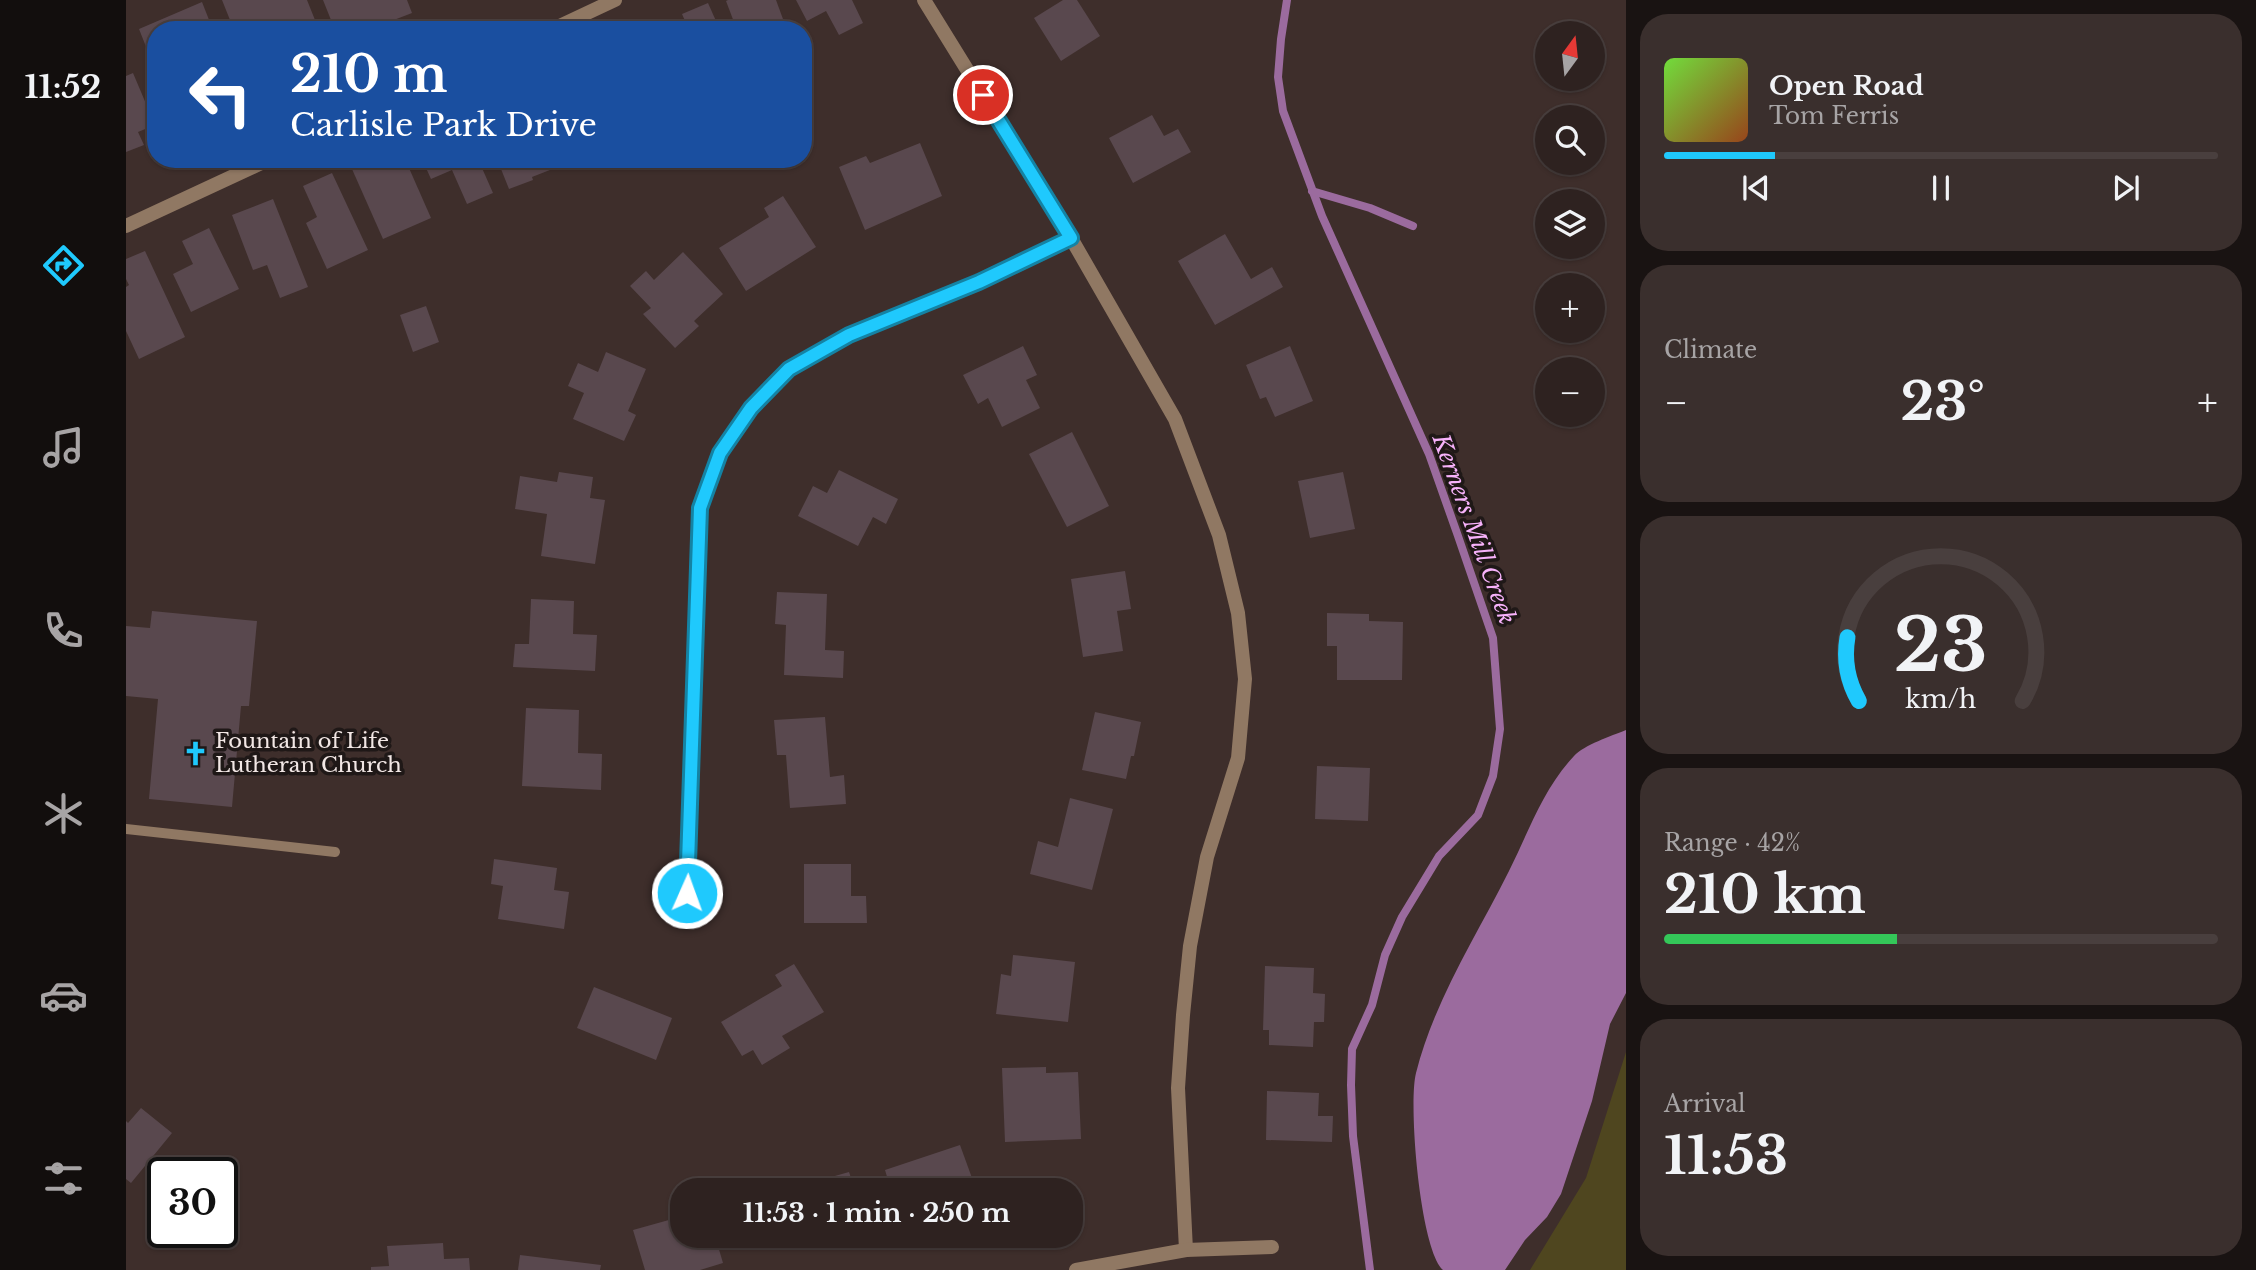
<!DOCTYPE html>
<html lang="en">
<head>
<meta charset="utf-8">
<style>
	:root { --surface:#2e2220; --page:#3a2f2d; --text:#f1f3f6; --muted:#a7a4a5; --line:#493f3e; --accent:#1fc9fd }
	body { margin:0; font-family:"Libre Baskerville",serif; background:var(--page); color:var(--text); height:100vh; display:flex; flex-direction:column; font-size:26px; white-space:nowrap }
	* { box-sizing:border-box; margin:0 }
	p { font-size:23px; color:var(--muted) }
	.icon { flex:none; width:38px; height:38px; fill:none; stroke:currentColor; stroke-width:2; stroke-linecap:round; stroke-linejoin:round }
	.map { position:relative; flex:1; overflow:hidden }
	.panel { display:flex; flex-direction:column; gap:14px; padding:14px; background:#191312; width:630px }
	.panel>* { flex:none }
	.banner { position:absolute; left:21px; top:21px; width:665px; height:147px; border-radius:28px; box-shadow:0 2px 5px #0004,0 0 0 2px var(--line); background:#1a4fa0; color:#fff; overflow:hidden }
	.needle { width:46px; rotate:15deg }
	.buttons { position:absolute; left:1409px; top:21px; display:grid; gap:14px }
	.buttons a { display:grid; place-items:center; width:70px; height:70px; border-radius:50%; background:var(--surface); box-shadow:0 2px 5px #0004,0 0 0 2px var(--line); font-size:35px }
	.speed { position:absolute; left:21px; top:1157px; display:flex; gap:14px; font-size:35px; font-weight:700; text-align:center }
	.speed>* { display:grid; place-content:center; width:91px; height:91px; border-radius:50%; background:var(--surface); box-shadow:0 2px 5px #0004,0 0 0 2px var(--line); line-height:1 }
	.speed .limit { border:4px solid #111; border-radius:10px; background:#fff; color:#111 }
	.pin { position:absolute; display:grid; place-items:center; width:60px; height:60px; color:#fff; margin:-30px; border:4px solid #fff; border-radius:50%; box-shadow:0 2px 7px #0007 }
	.me { position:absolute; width:77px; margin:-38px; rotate:2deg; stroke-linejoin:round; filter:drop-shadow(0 0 5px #0008) }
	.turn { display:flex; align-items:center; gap:24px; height:147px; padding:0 28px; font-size:32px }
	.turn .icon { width:91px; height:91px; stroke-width:2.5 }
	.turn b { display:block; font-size:49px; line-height:60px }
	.big { font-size:52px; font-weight:700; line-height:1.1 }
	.panel .widget { flex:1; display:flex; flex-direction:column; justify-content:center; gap:10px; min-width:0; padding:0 24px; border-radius:28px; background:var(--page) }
	.panel .dial { align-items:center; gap:0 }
	.dial svg { height:182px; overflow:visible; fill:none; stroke:var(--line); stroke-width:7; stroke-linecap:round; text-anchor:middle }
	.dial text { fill:var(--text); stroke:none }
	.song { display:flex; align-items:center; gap:21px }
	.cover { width:84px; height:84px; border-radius:10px; background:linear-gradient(135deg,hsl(100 70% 55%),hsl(20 70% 35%)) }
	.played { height:7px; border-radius:4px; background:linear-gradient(90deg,var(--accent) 20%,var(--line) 20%) }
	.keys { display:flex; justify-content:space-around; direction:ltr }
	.heat { display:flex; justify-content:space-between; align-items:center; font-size:38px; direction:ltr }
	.charge { height:10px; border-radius:5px; background:linear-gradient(90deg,#34c759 42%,var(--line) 0) }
	.trip { position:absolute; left:544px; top:1178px; width:413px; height:70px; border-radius:28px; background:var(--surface); box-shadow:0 2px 5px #0004,0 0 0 2px var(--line); font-weight:700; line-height:70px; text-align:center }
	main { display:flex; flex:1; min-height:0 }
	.dock { display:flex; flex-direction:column; width:126px; justify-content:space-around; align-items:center; background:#120e0d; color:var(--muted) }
	.dock .icon { width:49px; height:49px }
	.dock .current { color:var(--accent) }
	.dock b { font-size:32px; color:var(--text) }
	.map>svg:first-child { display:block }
	.green { fill:#4f461f }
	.water { fill:#9b6b9e }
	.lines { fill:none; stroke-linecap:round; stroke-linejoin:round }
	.stream { stroke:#9b6b9e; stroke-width:8 }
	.building { fill:#59484e }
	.lane { stroke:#907863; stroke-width:10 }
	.street { stroke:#907863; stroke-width:14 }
	.route-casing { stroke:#1483a4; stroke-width:18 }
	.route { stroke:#1fc9fd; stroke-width:12 }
	.labels { text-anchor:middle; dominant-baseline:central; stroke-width:7; stroke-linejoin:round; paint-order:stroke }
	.poi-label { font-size:21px; fill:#f2e7e5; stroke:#1f1817; text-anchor:start }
	.water-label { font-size:23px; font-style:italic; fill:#f7b2fb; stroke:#1f1817 }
</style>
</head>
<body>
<main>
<nav class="dock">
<b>11:52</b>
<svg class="icon current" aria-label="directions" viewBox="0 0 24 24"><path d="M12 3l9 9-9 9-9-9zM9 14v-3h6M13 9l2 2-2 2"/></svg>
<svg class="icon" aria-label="music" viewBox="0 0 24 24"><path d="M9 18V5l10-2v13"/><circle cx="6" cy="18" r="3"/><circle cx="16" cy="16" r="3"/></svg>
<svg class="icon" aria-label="phone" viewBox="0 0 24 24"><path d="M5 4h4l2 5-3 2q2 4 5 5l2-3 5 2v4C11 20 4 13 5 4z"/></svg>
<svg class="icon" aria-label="climate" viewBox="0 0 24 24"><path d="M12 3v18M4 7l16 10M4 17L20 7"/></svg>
<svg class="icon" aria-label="car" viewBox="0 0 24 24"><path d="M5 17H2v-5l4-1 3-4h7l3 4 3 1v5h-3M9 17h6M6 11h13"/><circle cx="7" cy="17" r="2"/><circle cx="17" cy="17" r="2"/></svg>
<svg class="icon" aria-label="filters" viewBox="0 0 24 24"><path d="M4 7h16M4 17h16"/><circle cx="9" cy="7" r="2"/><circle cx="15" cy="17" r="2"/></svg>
</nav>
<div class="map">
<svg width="1500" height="1270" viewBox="0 0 1500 1270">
	<rect width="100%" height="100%" fill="#3e2e2b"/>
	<polygon class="green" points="1500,1052 1500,1270 1404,1270 1460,1178"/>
	<path class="water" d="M 1500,730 L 1500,993 L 1484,1024 L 1466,1101 L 1435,1194 L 1421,1217 L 1399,1240 L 1379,1270 L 1317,1270 C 1294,1249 1282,1104 1290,1073 C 1308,1001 1350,937 1383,871 C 1403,831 1417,789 1448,756 C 1458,745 1485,736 1500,730 Z"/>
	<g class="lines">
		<g class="stream">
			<polyline points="1161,0 1155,39 1152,77 1157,111 1196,216 1303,454 1332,536 1367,638 1374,729 1367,776 1352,815 1313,856 1276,917 1259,955 1246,1005 1226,1049 1225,1085 1227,1136 1244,1270"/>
			<polyline points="1186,191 1244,208 1287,226"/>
		</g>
	</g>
	<g class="building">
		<polygon points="96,0 181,0 193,30 108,30"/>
		<polygon points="197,0 281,0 286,13 242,30 209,30"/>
		<polygon points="602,0 650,0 661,30 611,30 600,1"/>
		<polygon points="670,0 726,0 737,23 713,35 700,11 681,21"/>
		<polygon points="937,0 951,0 974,36 935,61 908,18"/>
		<polygon points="76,2 87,30 30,30 30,72 13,29"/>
		<polygon points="582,3 594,30 563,30 556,14"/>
		<polygon points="7,73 29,125 12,132 18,145 0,152 0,76"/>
		<polygon points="1026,115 1038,136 1052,129 1065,152 1007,183 983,138"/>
		<polygon points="794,143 816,196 739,230 713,167 740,156 744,163"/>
		<polygon points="253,159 279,159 305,218 257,239 222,160"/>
		<polygon points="296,159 352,159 367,193 341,204 326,170 305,179"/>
		<polygon points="371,159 425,159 429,168 406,177 407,180 383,189"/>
		<polygon points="206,173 242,250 201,269 180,223 191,217 177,186"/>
		<polygon points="657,196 690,247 620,291 593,248 643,217 638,208"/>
		<polygon points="147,199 182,287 154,298 141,265 127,270 106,215"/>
		<polygon points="83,228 113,289 65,312 47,274 67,264 56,241"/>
		<polygon points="1099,234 1125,279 1146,267 1157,287 1089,325 1052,261"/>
		<polygon points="19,251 59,337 13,359 0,331 0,287 3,285 0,279 0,259"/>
		<polygon points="557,252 597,294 568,321 573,326 549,348 517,314 525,308 504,286 520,271 528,280"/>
		<polygon points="300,306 313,342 287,352 274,315"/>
		<polygon points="897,346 911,375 900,380 914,408 876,427 862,398 852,404 837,375"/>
		<polygon points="1164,346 1187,401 1149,417 1140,397 1134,399 1120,365"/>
		<polygon points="480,352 520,369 502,411 510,415 498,441 447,419 458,393 442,386 452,363 472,372"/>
		<polygon points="946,432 983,506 941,527 903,454"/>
		<polygon points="713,470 772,499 760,524 747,517 732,546 672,516 687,486 701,493"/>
		<polygon points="433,472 467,477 464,498 479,500 469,564 415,556 421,514 389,509 394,476 431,482"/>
		<polygon points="1217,472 1229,529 1184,538 1172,481"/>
		<polygon points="999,571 1005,609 991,611 997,651 957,657 945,579"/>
		<polygon points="651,592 701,594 699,650 718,651 717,678 658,675 660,625 649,624"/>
		<polygon points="405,599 448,601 447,634 471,635 469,671 387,667 389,644 403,644"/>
		<polygon points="26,611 131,621 123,706 115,706 106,807 23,799 32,699 0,696 0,626 24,628"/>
		<polygon points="1201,613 1243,614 1243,621 1277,622 1276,680 1211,680 1211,646 1201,646"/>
		<polygon points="400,708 453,710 452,753 476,754 475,790 396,786"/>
		<polygon points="969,712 1015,722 1008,756 1005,756 1000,779 956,770"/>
		<polygon points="699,717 704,777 718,775 720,804 664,808 660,755 651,755 648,720"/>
		<polygon points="1191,766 1244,768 1242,821 1189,819"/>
		<polygon points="944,798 987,809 966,890 904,874 912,841 932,847"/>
		<polygon points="368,859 431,868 428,890 443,892 438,929 372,919 377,886 365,884"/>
		<polygon points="678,864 725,864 725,896 740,896 741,923 678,923"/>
		<polygon points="887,955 949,962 942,1022 870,1014 875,974 885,976"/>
		<polygon points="668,964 698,1012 656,1036 664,1048 636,1065 627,1050 616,1056 595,1022 656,986 649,975"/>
		<polygon points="1139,966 1188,968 1187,993 1199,994 1198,1022 1188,1022 1187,1047 1143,1045 1143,1030 1137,1030"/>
		<polygon points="468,987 546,1018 530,1060 451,1028"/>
		<polygon points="920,1067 920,1073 952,1072 955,1139 879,1142 876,1068"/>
		<polygon points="1141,1091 1193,1093 1192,1116 1207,1116 1206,1142 1140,1140"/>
		<polygon points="15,1108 46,1133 5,1183 0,1179 0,1121 2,1123"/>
		<polygon points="834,1145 850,1189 765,1190 759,1170"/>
		<polygon points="723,1172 729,1190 679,1190 677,1185"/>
		<polygon points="550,1218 556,1236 589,1236 597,1263 574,1270 519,1270 507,1230"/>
		<polygon points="661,1236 716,1236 717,1239 695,1246 694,1238 664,1247"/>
		<polygon points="317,1243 318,1259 343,1258 344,1270 245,1270 245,1267 263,1266 261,1246"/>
		<polygon points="394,1255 475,1265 474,1270 392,1270"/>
	</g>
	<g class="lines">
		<polyline class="lane" points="0,829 209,852"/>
		<g class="street">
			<polyline points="798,0 945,238 1049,419 1093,535 1112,613 1119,679 1112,758 1081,857 1064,946 1057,1015 1052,1088 1060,1250"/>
			<polyline points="425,30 489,0"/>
			<polyline points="0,226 144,159"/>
			<polyline points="561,893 574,508 594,453 625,408 663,369 723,335 853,282 945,238"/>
			<polyline points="950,1270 1060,1250 1146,1247"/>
		</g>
	</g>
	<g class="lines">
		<defs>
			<polyline id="route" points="561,893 574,508 594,453 625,408 663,369 723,335 853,282 945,238 857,95"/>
		</defs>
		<use href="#route" class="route-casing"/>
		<use href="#route" class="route"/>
	</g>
	<defs>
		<symbol id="church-bare" viewBox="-9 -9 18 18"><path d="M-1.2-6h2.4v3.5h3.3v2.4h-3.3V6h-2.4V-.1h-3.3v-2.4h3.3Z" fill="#1fc9fd" stroke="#1f1817" stroke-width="2.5" paint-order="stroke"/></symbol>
	</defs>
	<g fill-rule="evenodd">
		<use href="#church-bare" x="52" y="736" width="35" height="35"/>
	</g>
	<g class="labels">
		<g class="poi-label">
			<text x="89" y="741">Fountain of Life<tspan x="89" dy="24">Lutheran Church</tspan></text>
		</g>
		<g class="water-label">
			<text transform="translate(1348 529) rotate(70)">Kerners Mill Creek</text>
		</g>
	</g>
</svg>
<div class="buttons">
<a><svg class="needle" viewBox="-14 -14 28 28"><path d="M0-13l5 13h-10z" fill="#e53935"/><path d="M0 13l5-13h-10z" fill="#a7a4a5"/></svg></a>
<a><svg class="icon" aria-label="search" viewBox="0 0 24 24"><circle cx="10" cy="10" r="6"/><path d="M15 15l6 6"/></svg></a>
<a><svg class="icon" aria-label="layers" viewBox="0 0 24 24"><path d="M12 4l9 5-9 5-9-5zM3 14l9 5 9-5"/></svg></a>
<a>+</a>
<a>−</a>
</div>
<div class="speed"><div class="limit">30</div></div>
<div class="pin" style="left:857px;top:95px;background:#d93025"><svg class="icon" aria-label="arrive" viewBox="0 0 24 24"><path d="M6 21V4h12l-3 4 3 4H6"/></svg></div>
<svg class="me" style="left:561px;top:893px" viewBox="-20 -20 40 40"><circle r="17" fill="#1fc9fd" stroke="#fff" stroke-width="3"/><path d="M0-11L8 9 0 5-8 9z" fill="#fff"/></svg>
<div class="trip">11:53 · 1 min · 250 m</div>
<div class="banner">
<div class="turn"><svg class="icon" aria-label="left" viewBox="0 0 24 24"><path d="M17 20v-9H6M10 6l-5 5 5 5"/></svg><div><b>210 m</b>Carlisle Park Drive</div></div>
</div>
</div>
<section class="panel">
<div class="widget">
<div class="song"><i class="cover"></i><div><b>Open Road</b><p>Tom Ferris</p></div></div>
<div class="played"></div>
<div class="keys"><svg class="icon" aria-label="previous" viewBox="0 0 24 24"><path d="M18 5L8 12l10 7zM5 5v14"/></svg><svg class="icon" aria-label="pause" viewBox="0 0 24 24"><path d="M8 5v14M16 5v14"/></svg><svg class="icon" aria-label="next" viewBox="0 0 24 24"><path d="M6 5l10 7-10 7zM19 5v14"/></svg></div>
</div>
<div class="widget"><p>Climate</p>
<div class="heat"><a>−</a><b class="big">23°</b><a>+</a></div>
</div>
<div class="widget dial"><svg viewBox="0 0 100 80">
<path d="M14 69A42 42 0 1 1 86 69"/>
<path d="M14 69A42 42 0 0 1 9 41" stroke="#1fc9fd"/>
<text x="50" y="56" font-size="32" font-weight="700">23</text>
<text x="50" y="72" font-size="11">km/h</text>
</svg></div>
<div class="widget"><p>Range · 42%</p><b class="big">210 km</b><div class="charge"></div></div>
<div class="widget"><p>Arrival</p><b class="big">11:53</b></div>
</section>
</main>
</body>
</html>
